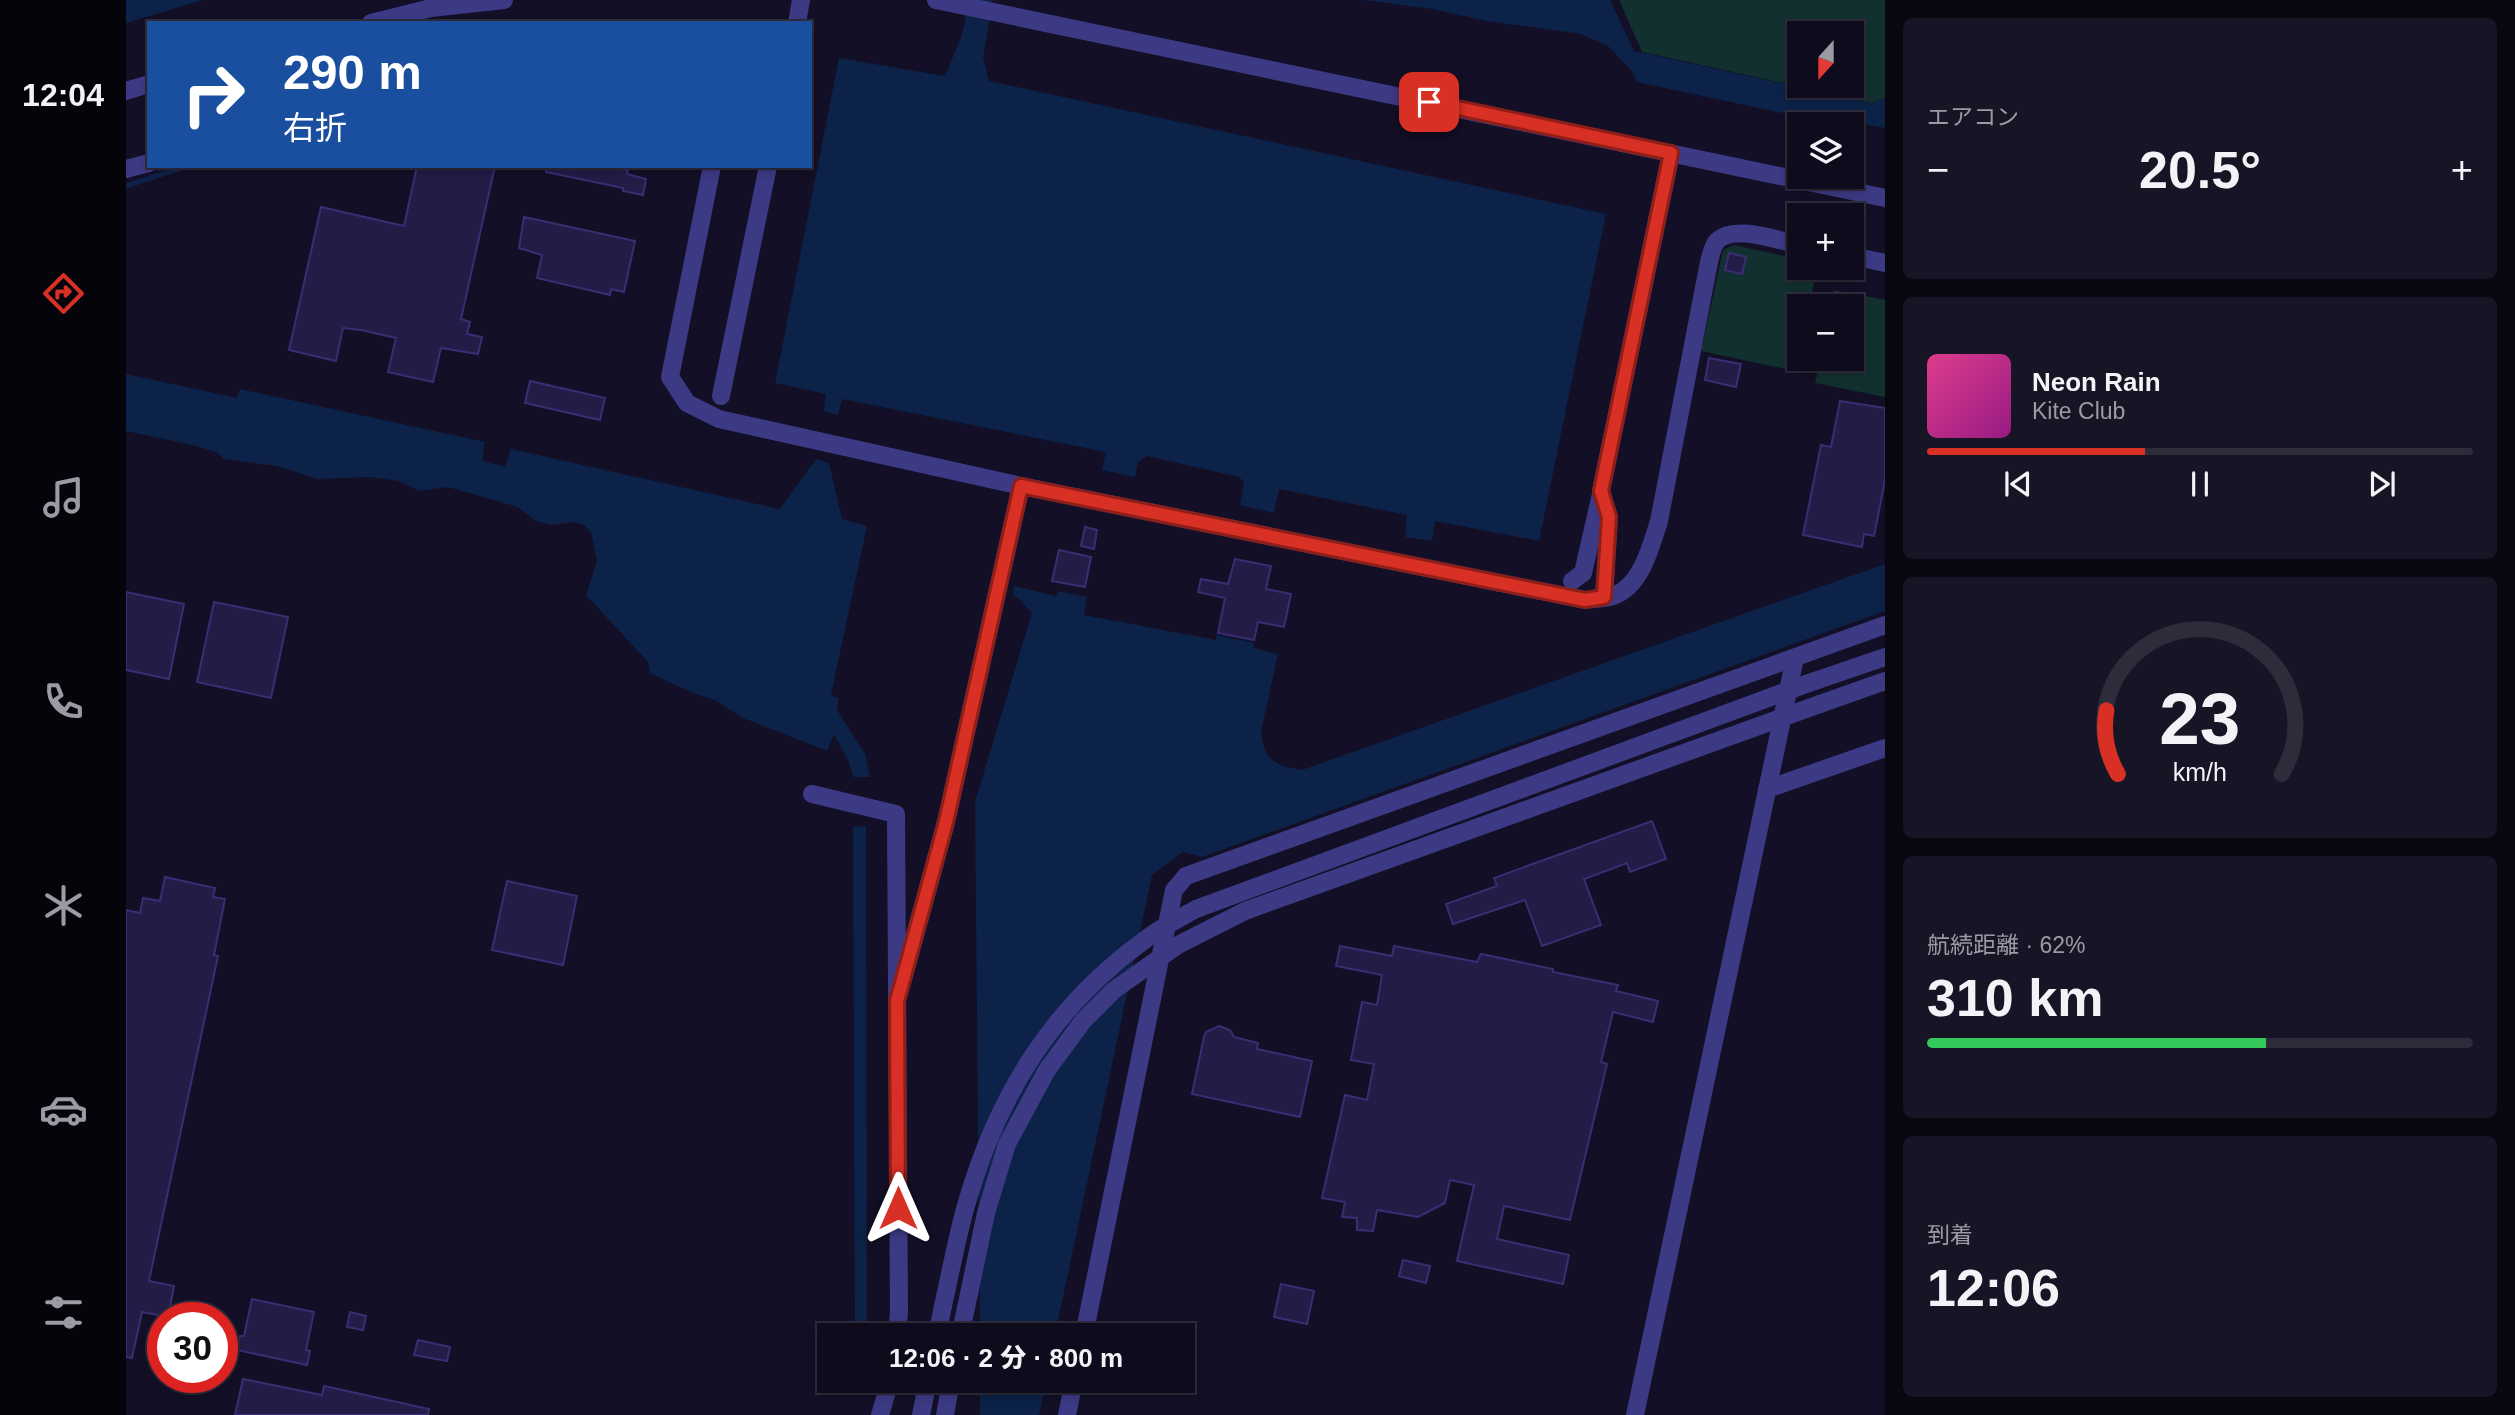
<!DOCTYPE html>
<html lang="ja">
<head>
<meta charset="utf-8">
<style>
	:root { --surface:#0e0b1c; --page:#171425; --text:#f1f3f6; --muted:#9b9ba3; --line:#2e2b3b; --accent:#d93025 }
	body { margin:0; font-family:Arial,"Noto Sans JP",sans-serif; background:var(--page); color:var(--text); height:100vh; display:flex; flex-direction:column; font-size:26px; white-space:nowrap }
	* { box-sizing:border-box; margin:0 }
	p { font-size:23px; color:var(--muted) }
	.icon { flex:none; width:38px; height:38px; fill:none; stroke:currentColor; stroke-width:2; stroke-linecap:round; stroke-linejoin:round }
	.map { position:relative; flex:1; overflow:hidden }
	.drawer { display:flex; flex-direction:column; gap:18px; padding:18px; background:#08060f; width:630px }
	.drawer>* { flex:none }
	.banner { position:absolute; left:21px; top:21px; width:665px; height:147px; border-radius:0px; box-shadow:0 4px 10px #0003,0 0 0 2px var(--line); background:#1a4fa0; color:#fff; overflow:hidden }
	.needle { width:46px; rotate:201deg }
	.tools { position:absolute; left:1661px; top:21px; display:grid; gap:14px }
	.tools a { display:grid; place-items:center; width:77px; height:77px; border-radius:0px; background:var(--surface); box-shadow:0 4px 10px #0003,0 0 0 2px var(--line); font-size:35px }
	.speed { position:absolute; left:21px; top:1302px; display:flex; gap:14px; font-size:35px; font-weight:700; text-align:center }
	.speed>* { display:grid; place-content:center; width:91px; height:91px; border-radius:50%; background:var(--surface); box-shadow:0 4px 10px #0003,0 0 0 2px var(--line); line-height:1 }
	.speed .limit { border:10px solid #d22; background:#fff; color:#111 }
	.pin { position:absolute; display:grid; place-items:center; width:60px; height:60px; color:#fff; margin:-30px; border-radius:14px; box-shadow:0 4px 10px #0006 }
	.me { position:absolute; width:77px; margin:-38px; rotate:0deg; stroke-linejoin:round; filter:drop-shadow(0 0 5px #0008) }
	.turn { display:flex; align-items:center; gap:24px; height:147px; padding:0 21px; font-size:32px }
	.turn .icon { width:91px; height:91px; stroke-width:2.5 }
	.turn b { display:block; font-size:49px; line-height:60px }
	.big { font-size:52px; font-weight:800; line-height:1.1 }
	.drawer .card { flex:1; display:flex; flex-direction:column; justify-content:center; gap:10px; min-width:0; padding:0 24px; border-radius:10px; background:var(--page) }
	.drawer .dial { align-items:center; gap:0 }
	.dial svg { height:182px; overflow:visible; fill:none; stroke:var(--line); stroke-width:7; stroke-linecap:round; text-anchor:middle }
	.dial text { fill:var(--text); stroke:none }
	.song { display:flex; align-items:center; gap:21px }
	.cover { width:84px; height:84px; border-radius:10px; background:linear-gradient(135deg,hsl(330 70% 55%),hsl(310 70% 35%)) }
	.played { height:7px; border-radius:4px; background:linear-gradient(90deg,var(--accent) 40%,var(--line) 40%) }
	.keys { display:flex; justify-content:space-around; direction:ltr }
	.heat { display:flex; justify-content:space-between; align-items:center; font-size:38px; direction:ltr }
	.charge { height:10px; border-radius:5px; background:linear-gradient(90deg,#34c759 62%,var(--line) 0) }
	.trip { position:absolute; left:691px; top:1323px; width:378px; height:70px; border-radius:0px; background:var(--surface); box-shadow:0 4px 10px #0003,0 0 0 2px var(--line); font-weight:800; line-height:70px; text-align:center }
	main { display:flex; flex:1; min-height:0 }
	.tabs { display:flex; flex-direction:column; width:126px; justify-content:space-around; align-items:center; background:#06040b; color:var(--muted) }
	.tabs .icon { width:49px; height:49px }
	.tabs .selected { color:var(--accent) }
	.tabs b { font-size:32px; color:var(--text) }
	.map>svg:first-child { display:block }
	.green { fill:#12302f; fill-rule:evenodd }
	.water { fill:#0c2248 }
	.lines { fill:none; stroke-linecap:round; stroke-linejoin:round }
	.stream { stroke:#0c2248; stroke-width:5 }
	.building { fill:#241b47; stroke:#3b2d73; stroke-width:2 }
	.minor { stroke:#3d3a85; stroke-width:18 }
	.tertiary { stroke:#3d3a85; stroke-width:18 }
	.tertiary-bridge { stroke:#3d3a85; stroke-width:18 }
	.route-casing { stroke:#8d1f18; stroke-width:18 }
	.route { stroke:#d93025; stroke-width:12 }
</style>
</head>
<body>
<main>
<nav class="tabs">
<b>12:04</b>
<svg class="icon selected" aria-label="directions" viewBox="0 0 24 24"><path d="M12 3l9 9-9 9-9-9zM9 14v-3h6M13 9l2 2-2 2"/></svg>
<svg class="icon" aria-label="music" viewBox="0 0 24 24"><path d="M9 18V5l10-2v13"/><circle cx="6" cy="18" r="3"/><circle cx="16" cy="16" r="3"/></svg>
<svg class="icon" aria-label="phone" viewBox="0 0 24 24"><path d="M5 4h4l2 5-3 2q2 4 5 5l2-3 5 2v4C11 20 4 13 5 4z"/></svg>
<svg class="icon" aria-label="climate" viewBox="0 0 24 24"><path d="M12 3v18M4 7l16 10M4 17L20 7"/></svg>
<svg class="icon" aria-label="car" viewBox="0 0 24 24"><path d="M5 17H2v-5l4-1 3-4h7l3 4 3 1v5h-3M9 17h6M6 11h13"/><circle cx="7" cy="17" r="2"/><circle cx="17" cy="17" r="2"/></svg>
<svg class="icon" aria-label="filters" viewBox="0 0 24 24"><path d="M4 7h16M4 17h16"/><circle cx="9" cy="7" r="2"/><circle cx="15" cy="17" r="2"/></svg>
</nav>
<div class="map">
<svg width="1759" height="1415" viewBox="0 0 1759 1415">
	<rect width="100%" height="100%" fill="#130f26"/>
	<g class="green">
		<path d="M 1493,0 L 1759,0 L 1759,98 L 1746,103 L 1516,52 ZM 1673,33 L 1726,33 L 1726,86 L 1673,86 Z"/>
		<polygon points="1608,245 1673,259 1673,268 1691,269 1683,306 1673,306 1673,355 1669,371 1575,351 1597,250"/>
		<polygon points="1708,290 1759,300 1759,397 1689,383 1694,359 1726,359 1726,306 1705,306"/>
	</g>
	<g class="water">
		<polygon points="0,0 77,0 0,23"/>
		<polygon points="843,0 867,0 857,57 863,81 1480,214 1413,541 1309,521 1306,541 1279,537 1281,515 1153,489 1148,513 1114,505 1118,482 1113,477 1021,456 1012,462 1009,477 976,470 980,452 716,399 712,415 698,411 700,394 649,383 713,58 819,76 836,35"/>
		<polygon points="1238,0 1484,0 1508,51 1746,103 1759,98 1759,128 1727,122 1699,122 1511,82 1505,70 1482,46 1455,34 1361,21 1306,9"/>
		<polygon points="0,374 111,398 114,389 359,442 356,461 379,467 385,449 654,509 690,459 703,463 716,519 741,526 705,695 713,698 711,710 739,754 744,777 728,777 721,758 708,734 701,751 617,718 589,700 569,694 524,673 522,662 460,595 471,561 465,532 458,525 448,522 427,525 410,521 392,507 322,487 293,491 273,481 244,477 192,479 151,466 98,459 90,452 66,445 0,431"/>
		<path d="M 1759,564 L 1759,611 L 1076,857 L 1057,852 L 1026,875 L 929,1335 L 854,1335 L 849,802 L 906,613 L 891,597 L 887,596 L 888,586 L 930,596 L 932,591 L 961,597 L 958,615 L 1090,640 L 1090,635 L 1128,643 L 1127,648 L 1152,654 L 1135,732 C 1138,760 1149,766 1176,770 Z"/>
		<polygon points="740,826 741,1335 729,1335 727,827"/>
		<polygon points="854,1381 920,1381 913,1415 854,1415"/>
	</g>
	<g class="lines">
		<polyline class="stream" points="0,186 61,166"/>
	</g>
	<g class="building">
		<polygon points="291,166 369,166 335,319 344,322 341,334 356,337 352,354 315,348 307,382 262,372 270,338 235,330 217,328 210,361 163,350 195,207 278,226"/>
		<polygon points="421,166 483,166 502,170 501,174 520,179 517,195 497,191 497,188 420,172"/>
		<polygon points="398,217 509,241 498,292 485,289 484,295 411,278 416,255 393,248"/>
		<polygon points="1603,253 1620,257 1616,274 1599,270"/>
		<polygon points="1583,358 1615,364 1610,387 1579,380"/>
		<polygon points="404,381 479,398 474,420 399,403"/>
		<polygon points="1714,401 1759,408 1759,480 1748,536 1738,534 1736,547 1677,535 1695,445 1705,447"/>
		<polygon points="959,527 971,530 968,549 955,546"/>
		<polygon points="933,550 965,557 959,587 926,581"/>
		<polygon points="1109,559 1145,566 1140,589 1165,594 1158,627 1132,622 1128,640 1092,633 1099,598 1072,592 1075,579 1102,584"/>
		<polygon points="0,592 58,604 43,679 0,670"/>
		<polygon points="88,602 162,617 145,698 71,682"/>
		<polygon points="1526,821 1540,859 1504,872 1501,863 1458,879 1475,925 1416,946 1399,900 1327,924 1320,904 1371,886 1368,878"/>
		<polygon points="39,877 89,888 87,897 99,899 88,955 92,956 23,1281 48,1286 42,1317 16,1312 6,1358 0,1357 0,910 14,913 17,898 34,901"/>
		<polygon points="381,881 451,896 437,965 366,950"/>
		<polygon points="1214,946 1266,956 1268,946 1351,962 1355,954 1427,969 1427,972 1492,985 1490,991 1532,1001 1527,1022 1487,1012 1475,1062 1481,1064 1444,1220 1378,1206 1371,1239 1443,1255 1437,1284 1331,1261 1348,1185 1324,1180 1319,1203 1292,1217 1251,1210 1247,1231 1231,1230 1231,1218 1216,1217 1219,1202 1196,1198 1219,1095 1241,1100 1248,1064 1225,1060 1236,1002 1251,1005 1256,975 1210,966"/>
		<polygon points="1093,1026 1104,1030 1108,1037 1132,1043 1131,1049 1186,1061 1174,1117 1066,1094 1078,1037 1080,1032"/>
		<polygon points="1277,1260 1304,1266 1300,1283 1273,1276"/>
		<polygon points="1155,1284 1188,1291 1181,1324 1148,1317"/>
		<polygon points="126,1299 188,1312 180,1350 184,1351 181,1365 111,1350 114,1336 118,1336"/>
		<polygon points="224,1312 240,1316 237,1330 221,1327"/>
		<polygon points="292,1340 324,1347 321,1361 288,1355"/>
		<polygon points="117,1379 196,1395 198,1386 303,1409 302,1415 109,1415"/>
	</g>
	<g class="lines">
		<g class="minor">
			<polyline points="810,0 1759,198"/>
			<polyline points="245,23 305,8 378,0"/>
			<polyline points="671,23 675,0"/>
			<polyline points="0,91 23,84"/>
			<path d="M 586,166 L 544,377 L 561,403 L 593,419 L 895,486 L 1459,600 C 1468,599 1478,599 1487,596 C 1515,587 1525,546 1533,521 L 1583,262 C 1585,256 1586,246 1591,241 C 1608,224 1651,240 1673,245"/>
			<polyline points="0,169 23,163"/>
			<polyline points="1726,256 1759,263"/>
			<polyline points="595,396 642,166"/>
			<polyline points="1446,581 1457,573 1475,494"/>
			<polyline points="1478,597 1483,517 1475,491 1545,153"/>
			<polyline points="1641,789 1759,748"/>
			<polyline points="686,794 770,814 773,1312 771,1335"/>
			<polyline points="777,979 820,822 895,486"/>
			<polyline points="958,1335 1048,890 1060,876 1759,625"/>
			<polyline points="754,1415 764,1381"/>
			<polyline points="941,1415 948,1381"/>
			<polyline points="1509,1415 1669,658"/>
		</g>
		<g class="tertiary">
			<polyline points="1683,683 1759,657"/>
			<polyline points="1694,704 1759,681"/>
			<polyline points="811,1335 817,1306"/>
			<polyline points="834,1335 840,1308"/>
			<polyline points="795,1415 802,1381"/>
			<polyline points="819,1415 825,1381"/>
		</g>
		<g class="tertiary-bridge">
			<path d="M 817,1306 C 825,1271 831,1236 841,1202 C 872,1095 926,1008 1016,942 C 1032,929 1052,919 1070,909 L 1683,683"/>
			<polyline points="840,1308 860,1213 881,1144 921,1070 957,1021 988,990 1052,945 1119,911 1694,704"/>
		</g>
	</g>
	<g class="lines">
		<defs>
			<polyline id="route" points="772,1208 771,1001 820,822 895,486 1459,600 1478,597 1483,517 1475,491 1545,153 1303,102"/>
		</defs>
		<use href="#route" class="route-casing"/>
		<use href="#route" class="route"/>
	</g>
</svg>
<div class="tools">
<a><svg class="needle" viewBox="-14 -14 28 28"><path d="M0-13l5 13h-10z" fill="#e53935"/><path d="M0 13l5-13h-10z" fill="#9b9ba3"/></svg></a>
<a><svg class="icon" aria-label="layers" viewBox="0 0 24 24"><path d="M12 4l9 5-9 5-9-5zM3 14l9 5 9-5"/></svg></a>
<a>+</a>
<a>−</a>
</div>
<div class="speed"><div class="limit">30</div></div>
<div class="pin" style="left:1303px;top:102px;background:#d93025"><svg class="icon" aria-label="arrive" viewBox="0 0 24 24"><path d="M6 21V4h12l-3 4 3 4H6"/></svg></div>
<svg class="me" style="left:772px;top:1208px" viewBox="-20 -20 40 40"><path d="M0-17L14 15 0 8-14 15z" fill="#d93025" stroke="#fff" stroke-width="4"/></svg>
<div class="trip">12:06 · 2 分 · 800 m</div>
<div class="banner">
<div class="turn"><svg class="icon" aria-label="right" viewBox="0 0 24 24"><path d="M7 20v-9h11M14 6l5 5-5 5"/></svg><div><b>290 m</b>右折</div></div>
</div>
</div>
<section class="drawer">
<div class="card"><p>エアコン</p>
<div class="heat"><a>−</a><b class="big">20.5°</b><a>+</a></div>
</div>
<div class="card">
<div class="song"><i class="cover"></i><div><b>Neon Rain</b><p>Kite Club</p></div></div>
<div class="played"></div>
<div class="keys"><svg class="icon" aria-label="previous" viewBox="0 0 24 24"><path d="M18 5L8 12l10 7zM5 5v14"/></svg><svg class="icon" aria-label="pause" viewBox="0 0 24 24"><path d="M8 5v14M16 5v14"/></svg><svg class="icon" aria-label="next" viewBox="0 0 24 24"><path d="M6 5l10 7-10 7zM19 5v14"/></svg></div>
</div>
<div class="card dial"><svg viewBox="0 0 100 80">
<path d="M14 69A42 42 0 1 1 86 69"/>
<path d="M14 69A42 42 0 0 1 9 41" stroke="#d93025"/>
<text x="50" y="56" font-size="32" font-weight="700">23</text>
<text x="50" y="72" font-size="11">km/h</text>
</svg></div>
<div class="card"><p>航続距離 · 62%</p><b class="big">310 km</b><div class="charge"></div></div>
<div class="card"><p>到着</p><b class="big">12:06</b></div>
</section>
</main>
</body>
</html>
